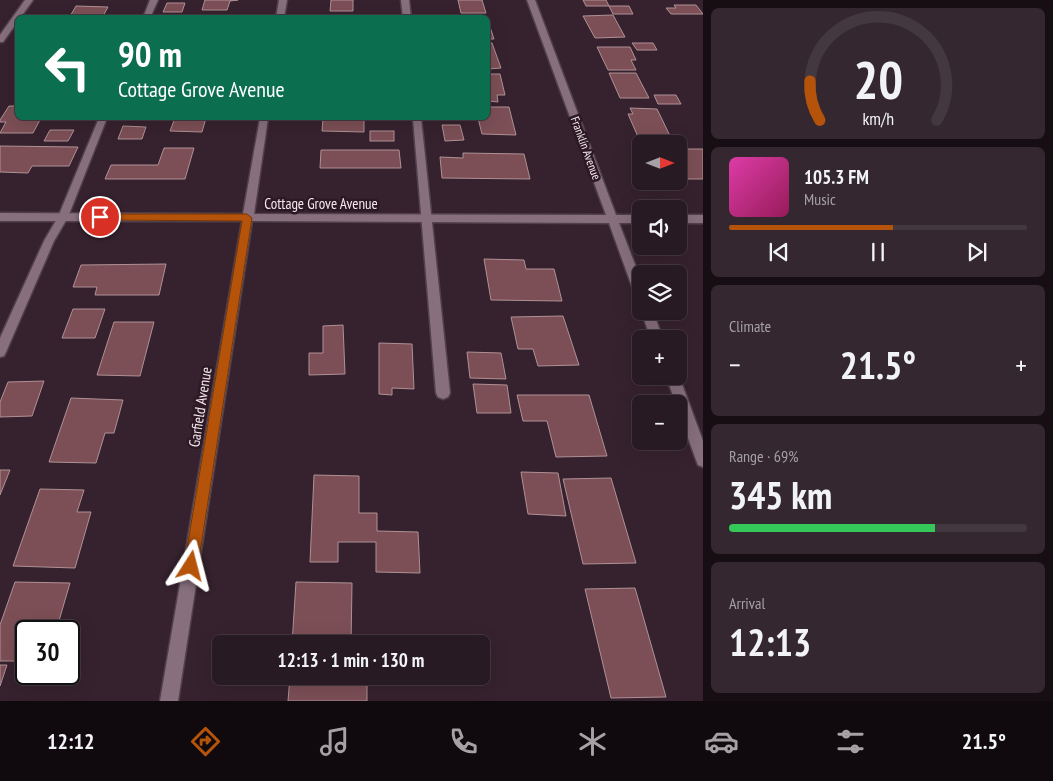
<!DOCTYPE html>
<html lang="en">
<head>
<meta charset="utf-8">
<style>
	:root { --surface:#281a22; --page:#34272f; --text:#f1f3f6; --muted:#a5a1a5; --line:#443840; --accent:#b45309 }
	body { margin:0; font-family:"PT Sans Narrow",sans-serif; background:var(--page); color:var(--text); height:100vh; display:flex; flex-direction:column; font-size:19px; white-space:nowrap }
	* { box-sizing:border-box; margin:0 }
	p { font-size:16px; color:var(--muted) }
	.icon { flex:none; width:28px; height:28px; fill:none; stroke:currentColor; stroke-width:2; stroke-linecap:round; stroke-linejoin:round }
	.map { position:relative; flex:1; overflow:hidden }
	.side { display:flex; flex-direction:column; gap:8px; padding:8px; background:#160e13; width:350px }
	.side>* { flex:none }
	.banner { position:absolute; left:15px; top:15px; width:475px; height:105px; border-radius:8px; box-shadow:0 5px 20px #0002,0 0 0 1px var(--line); background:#0b6e4f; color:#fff; overflow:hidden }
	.needle { width:32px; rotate:90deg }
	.fabs { position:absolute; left:632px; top:135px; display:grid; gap:10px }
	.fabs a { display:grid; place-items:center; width:55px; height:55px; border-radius:8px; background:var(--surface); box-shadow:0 5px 20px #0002,0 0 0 1px var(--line); font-size:25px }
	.speed { position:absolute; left:15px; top:620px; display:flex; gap:10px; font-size:25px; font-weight:700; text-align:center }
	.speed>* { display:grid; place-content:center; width:65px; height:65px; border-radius:50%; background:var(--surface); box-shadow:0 5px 20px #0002,0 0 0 1px var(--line); line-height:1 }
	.speed .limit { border:2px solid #111; border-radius:8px; background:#fff; color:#111 }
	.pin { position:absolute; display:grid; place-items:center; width:42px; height:42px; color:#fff; margin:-21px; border:2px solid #fff; border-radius:50%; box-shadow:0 1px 5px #0007 }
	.me { position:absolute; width:55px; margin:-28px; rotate:9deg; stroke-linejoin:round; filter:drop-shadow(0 0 4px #0008) }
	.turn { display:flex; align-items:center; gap:18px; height:105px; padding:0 20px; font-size:22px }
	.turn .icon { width:65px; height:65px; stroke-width:2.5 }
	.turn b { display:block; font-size:35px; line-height:42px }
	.big { font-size:38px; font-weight:700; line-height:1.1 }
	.side .widget { flex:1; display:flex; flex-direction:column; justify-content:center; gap:8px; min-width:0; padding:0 18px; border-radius:8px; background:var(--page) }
	.side .dial { align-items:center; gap:0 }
	.dial svg { height:130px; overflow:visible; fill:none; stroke:var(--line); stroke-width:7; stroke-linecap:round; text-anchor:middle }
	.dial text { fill:var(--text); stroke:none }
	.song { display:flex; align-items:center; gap:15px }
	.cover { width:60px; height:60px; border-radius:8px; background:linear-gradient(135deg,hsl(320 70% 55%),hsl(330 70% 35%)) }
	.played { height:5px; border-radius:2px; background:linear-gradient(90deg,var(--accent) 55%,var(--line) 55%) }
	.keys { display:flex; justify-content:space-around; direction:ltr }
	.heat { display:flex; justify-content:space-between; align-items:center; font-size:28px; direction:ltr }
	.charge { height:8px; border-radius:4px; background:linear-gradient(90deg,#34c759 69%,var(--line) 0) }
	.trip { position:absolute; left:212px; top:635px; width:278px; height:50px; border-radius:8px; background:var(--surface); box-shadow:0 5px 20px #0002,0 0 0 1px var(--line); font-weight:700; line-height:50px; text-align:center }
	.dock { display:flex; height:80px; justify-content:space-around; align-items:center; background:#100a0e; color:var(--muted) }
	.dock .icon { width:35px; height:35px }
	.dock .active { color:var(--accent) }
	.dock b { font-size:22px; color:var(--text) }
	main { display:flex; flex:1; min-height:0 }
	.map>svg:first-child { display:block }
	.building { fill:#7c4f56; stroke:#af9195 }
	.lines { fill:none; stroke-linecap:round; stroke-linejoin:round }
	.service-casing { stroke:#51404a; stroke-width:3 }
	.minor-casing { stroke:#51404a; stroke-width:3 }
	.service { fill:#876f7d; fill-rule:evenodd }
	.minor { fill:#876f7d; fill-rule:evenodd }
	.route { fill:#b45309; stroke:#753606 }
	.labels { text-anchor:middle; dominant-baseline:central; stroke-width:5; stroke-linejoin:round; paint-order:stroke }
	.far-street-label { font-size:12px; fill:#f4e7ee; stroke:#2c1924 }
	.street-label { font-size:15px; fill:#f4e7ee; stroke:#2c1924 }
</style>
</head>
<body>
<main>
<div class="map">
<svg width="703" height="701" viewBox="0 0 703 701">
	<rect width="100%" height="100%" fill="#36222e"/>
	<g class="building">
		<polygon points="205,0 238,0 230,1 227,10 202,10"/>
		<polygon points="331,0 353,0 353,11 330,11"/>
		<polygon points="458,0 482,0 486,13 461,13"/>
		<polygon points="583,0 606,0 609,6 586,6"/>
		<polygon points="167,3 185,3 182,12 163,12"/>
		<polygon points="674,5 696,5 703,14 671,14 666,8 676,8"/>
		<polygon points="76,6 108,7 103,16 107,16 69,18"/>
		<polygon points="609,6 629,6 633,14 613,14"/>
		<polygon points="206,15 233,15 232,18 205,18"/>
		<rect x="331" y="15" width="28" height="3"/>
		<polygon points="426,15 458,15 459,18 426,18"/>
		<polygon points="613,15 625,37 595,38 583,16"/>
		<polygon points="488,21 494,39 488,39"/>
		<polygon points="488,43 492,43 501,68 488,69"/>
		<polygon points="632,43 653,43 657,50 637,50"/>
		<polygon points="597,47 630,47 636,60 631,60 636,70 608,70"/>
		<polygon points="609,73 636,73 649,98 620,98"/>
		<polygon points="488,74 500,74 505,95 497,95 498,102 488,101"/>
		<polygon points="654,95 676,95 681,104 658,104"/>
		<polygon points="9,106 18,106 18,118 41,118 33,133 0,133 6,122 0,122 0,120"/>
		<polygon points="488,107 509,107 516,135 482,134 478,118 488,118"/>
		<polygon points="630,108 657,109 672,140 639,139 628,114 633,114"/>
		<polygon points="175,118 206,118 202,132 170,131"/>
		<polygon points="323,118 364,119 364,132 322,131"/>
		<polygon points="442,125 460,125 464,140 445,141"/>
		<polygon points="123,126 146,127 142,139 118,139"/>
		<polygon points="50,130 74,130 68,141 44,141"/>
		<rect x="370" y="131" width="24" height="10"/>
		<polygon points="0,146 78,147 69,166 32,166 28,173 0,172"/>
		<polygon points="164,148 194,148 185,179 105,179 111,165 158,165"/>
		<polygon points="679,149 703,149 703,179 679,179 679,154 681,154"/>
		<polygon points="321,150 399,150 401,168 320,168"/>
		<polygon points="463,153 524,154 530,179 442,178 440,157 463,158"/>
		<polygon points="484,259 524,260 526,269 554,269 562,301 491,300"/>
		<polygon points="166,264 159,295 95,295 97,287 73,287 81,265"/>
		<polygon points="73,309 105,309 95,338 62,338"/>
		<polygon points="563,316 579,365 538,366 533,349 518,349 511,317"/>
		<polygon points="114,322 154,322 140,376 97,375"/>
		<polygon points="343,325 345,374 309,375 309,353 323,353 323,326"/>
		<polygon points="379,343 412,344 414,389 392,388 392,395 379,394"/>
		<polygon points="467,352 501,353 506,379 470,378"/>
		<polygon points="44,381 32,416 0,417 0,402 8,382"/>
		<polygon points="473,384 507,385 511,413 477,413"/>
		<polygon points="517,395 589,395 607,456 556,457 547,421 523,421"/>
		<polygon points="71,398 123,400 114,433 105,433 96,463 49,462"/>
		<polygon points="0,470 10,470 0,495"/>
		<polygon points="521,472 558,473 566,516 528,514"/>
		<polygon points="314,475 359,476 359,513 377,513 377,531 418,532 420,573 376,572 376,542 338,542 338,562 310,562"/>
		<polygon points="611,478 636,563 583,564 563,479"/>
		<polygon points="40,489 84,490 77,512 91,512 75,568 13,566"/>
		<polygon points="15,582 70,583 56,631 26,631 26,661 0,661 0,625"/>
		<polygon points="296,582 352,583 351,644 292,644"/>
		<polygon points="635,588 666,697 611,698 585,589"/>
		<polygon points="0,665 7,665 0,686"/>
		<polygon points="290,676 367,676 367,701 288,701"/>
	</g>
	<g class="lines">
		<defs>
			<g id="service">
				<polygon points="150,0 158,0 150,18 143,18"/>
				<polygon points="401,0 409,0 411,18 403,18"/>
				<polygon points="99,118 107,118 68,217 54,241 6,352 4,356 0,357 0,338 44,241 58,217"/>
				<polygon points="413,118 421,118 450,393 448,397 443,399 438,397 436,393"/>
			</g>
			<g id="minor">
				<polygon points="25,0 33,0 20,18 18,18 18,21 3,42 0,42 0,35"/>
				<polygon points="279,0 287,0 284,18 276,18"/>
				<polygon points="527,0 535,0 616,215 641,215 641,223 619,223 641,280 641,299 637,298 635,295 609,223 252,221 178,701 160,701 242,221 0,221 0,213 243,214 260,118 268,118 254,214 606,215"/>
				<rect x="679" y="215" width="24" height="8"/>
				<polygon points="641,311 653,311 663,339 651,339"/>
				<polygon points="666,376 679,376 703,441 703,467 698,465 696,460 679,413 679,404 676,404"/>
			</g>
		</defs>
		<use href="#service" class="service-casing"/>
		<use href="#minor" class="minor-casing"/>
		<use href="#service" class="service"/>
		<use href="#minor" class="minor"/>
	</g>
	<polygon class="route" points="100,214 247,214 252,218 198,566 196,571 191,573 186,571 184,566 242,221 100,220 95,217"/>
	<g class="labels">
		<g class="far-street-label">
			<text transform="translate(586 148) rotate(70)">Franklin Avenue</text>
		</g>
		<g class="street-label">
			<text x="321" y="203">Cottage Grove Avenue</text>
			<text transform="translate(200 407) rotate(-81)">Garfield Avenue</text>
		</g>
	</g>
</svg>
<div class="fabs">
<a><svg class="needle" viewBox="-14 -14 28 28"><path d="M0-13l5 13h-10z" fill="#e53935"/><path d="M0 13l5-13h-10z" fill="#a5a1a5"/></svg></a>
<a><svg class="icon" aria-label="sound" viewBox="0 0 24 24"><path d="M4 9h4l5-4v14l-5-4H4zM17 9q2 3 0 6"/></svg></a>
<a><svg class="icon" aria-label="layers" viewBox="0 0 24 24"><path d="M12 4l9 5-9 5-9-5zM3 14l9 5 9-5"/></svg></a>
<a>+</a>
<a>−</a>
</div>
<div class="speed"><div class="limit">30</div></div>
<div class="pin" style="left:100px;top:217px;background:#d93025"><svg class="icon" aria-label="arrive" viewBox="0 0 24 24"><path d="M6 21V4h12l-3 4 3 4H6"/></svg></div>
<svg class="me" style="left:191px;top:566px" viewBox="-20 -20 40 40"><path d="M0-17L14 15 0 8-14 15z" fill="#b45309" stroke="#fff" stroke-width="4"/></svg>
<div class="trip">12:13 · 1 min · 130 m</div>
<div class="banner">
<div class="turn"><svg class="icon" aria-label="left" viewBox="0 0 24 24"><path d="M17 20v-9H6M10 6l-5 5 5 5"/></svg><div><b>90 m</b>Cottage Grove Avenue</div></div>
</div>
</div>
<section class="side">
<div class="widget dial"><svg viewBox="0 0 100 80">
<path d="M14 69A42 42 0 1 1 86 69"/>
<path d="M14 69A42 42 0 0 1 8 45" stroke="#b45309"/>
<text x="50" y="56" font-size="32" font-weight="700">20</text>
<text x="50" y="72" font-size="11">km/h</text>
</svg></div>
<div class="widget">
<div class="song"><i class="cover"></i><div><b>105.3 FM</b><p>Music</p></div></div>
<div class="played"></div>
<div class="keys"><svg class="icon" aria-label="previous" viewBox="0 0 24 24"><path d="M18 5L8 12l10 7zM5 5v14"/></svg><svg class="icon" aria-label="pause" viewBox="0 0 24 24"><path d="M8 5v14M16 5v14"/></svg><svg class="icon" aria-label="next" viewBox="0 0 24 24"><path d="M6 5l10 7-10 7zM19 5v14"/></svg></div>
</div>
<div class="widget"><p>Climate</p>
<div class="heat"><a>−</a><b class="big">21.5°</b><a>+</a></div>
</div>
<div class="widget"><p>Range · 69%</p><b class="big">345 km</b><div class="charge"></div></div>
<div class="widget"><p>Arrival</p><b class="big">12:13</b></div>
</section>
</main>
<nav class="dock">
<b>12:12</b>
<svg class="icon active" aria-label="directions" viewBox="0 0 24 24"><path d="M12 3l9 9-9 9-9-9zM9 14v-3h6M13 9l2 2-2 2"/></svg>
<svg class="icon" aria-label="music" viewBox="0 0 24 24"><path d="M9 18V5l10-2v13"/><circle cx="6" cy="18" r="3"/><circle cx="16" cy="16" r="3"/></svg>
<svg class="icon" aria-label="phone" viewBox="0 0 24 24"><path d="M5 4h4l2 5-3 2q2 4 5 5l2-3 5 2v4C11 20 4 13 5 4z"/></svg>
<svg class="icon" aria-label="climate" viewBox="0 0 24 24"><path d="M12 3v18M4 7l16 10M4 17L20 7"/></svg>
<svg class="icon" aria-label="car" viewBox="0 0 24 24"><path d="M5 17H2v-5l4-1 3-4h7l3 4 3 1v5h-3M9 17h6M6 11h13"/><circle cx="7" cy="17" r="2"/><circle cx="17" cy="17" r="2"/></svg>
<svg class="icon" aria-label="filters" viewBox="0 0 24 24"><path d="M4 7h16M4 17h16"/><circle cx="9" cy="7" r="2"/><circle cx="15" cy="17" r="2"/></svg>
<b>21.5°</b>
</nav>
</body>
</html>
